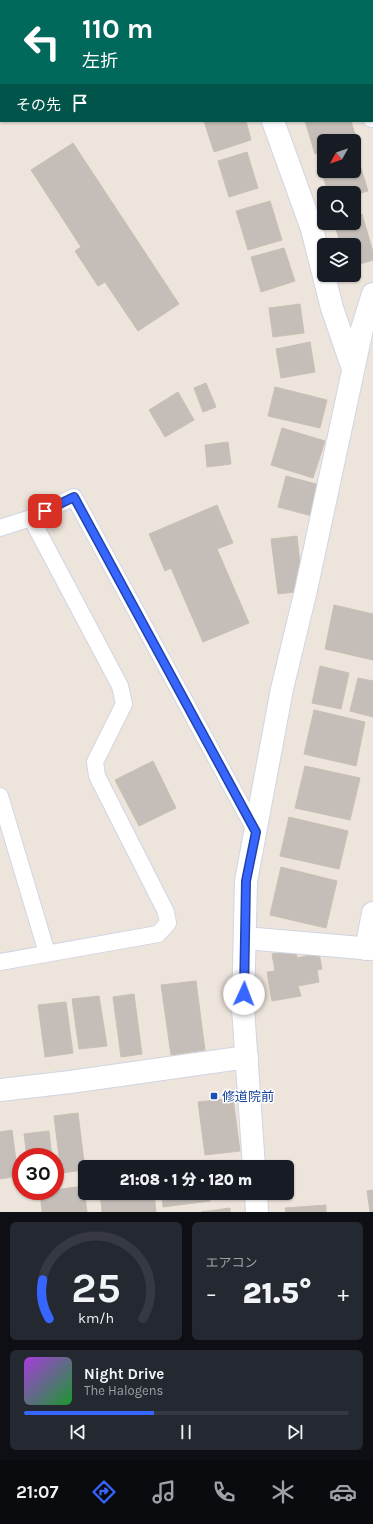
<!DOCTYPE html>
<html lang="ja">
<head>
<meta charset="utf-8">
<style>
	:root { --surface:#171b24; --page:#242831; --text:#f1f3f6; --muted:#9ea1a6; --line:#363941; --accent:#3665ff }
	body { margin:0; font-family:Karla,"Noto Sans JP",sans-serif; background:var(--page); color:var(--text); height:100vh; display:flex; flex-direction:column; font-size:15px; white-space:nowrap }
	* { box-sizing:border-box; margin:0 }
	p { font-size:13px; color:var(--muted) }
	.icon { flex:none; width:22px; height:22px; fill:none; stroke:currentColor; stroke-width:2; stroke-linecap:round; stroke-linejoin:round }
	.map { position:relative; height:1212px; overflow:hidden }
	.sheet { display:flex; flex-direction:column; gap:10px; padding:10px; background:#0d0f14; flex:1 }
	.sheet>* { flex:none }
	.guide { position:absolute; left:0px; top:0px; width:373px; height:122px; box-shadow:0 1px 3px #0004; background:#00695c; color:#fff; overflow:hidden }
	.needle { width:26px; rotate:230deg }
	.buttons { position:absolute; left:317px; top:134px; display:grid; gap:8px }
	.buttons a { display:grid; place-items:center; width:44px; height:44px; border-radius:6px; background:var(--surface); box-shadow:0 1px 3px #0004; font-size:20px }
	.speed { position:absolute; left:12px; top:1148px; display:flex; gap:8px; font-size:20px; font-weight:700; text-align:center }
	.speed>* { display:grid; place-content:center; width:52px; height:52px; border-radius:50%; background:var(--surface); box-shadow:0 1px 3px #0004; line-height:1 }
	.speed .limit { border:6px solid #d22; background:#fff; color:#111 }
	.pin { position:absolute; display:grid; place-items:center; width:34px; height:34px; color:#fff; margin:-17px; border-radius:8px; box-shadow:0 2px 6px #0006 }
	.me { position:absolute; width:44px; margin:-22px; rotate:2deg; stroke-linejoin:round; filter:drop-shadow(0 0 3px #0008) }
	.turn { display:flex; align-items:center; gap:14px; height:84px; padding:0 16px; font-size:18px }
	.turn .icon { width:52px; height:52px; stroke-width:2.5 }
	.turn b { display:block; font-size:28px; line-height:34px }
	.then { display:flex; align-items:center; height:38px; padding:0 16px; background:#0003; gap:8px; font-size:15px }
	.big { font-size:30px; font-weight:800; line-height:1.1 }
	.sheet .tile { flex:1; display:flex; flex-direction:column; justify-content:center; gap:6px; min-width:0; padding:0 14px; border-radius:6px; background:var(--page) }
	.sheet .dial { align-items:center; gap:0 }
	.dial svg { height:104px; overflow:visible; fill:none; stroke:var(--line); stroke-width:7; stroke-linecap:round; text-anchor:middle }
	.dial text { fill:var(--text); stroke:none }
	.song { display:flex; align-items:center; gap:12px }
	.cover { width:48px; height:48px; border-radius:6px; background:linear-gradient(135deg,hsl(280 70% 55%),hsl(130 70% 35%)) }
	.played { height:4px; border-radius:2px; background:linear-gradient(90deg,var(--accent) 40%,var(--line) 40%) }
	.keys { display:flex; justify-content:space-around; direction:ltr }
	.heat { display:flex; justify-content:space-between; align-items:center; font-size:22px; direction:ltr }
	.sheet .tiles { flex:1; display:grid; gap:10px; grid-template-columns:1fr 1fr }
	.tile:last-child { grid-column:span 2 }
	.trip { position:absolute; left:78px; top:1160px; width:216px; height:40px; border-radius:6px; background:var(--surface); box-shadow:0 1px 3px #0004; font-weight:800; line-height:40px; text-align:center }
	.tabs { display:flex; height:64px; justify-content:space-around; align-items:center; background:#090b0e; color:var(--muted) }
	.tabs .icon { width:28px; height:28px }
	.tabs .current { color:var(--accent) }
	.tabs b { font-size:18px; color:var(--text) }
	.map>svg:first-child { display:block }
	.building { fill:#c5beb8; stroke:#c8c0b4 }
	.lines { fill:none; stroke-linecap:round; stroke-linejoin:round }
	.service-casing { stroke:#d0d5e4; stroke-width:18 }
	.minor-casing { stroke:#d0d5e4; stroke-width:24 }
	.service { stroke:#fff; stroke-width:16 }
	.minor { stroke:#fff; stroke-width:22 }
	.route-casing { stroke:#2342a6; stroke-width:10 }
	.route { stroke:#3665ff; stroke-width:7 }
	.transit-dot { fill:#1a4fb4; stroke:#fff; stroke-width:1.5 }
	.labels { text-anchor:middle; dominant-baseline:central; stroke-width:3; stroke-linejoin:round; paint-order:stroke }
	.transit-label { font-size:13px; fill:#164399; stroke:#fff; text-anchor:start }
</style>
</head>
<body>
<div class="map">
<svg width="373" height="1212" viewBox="0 0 373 1212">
	<rect width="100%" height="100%" fill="#ede4db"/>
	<g class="building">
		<rect x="265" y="0" width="42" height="1"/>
		<polygon points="204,121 246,121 251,140 214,152"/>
		<polygon points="305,121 351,121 357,141 354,142 354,141 324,141 324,152 315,154"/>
		<polygon points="73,143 179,304 138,331 105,282 98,286 75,251 81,247 31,170"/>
		<polygon points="247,152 258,188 229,197 218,161"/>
		<polygon points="357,155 368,191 354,195 354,193 328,193 320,166 324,165 324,171 354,171 354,156"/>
		<polygon points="270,201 282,240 248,250 236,211"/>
		<polygon points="362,214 373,252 373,260 354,266 354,245 341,245 334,223 354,223 354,217"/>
		<polygon points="284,248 295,281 261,292 251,257"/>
		<polygon points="300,304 304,333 273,337 269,308"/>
		<polygon points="310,342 315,372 281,378 276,349"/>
		<polygon points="206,383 216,407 203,412 194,388"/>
		<polygon points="275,387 327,400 320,428 268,416"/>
		<polygon points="178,392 194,420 165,437 149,410"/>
		<polygon points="282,428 325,441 313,478 271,465"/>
		<polygon points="228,442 231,464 207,467 205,445"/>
		<polygon points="286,476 320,485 312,516 278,507"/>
		<polygon points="217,505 233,543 217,549 249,623 203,642 171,568 165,571 149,534"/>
		<polygon points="297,536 303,591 278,594 271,539"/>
		<polygon points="334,605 373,614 373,660 325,649"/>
		<polygon points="320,666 349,673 341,709 312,703"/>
		<polygon points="358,678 373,681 373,717 350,711"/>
		<polygon points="314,710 365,722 356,766 304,754"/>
		<polygon points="153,761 176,808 139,826 115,780"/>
		<polygon points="305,766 360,778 350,820 295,808"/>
		<polygon points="289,817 348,831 339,869 280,856"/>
		<polygon points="281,867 337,881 326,928 270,915"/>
		<polygon points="296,950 297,958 319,953 322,969 317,970 319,982 298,986 301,996 272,1001 267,972 275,971 272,954"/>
		<polygon points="196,981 205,1050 171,1055 161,985"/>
		<polygon points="134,994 142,1054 121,1057 113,997"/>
		<polygon points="99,996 107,1046 79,1049 72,999"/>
		<polygon points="66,1002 73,1053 45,1057 38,1005"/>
		<polygon points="233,1098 240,1151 205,1155 198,1102"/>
		<polygon points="78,1113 85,1170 61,1173 54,1116"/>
		<polygon points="12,1130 18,1176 0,1179 0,1132"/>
		<polygon points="49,1131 52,1157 27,1157 24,1134"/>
		<polygon points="205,1164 206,1167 182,1167"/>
		<polygon points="84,1186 87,1212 42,1212 40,1192"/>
		<polygon points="373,1190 373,1212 370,1212 367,1191"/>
		<polygon points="100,1193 154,1193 156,1212 102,1212"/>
		<polygon points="162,1193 209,1193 210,1201 163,1207"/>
		<polygon points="326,1205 326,1212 286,1212 285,1208"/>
		<polygon points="230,1208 230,1212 201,1212"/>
	</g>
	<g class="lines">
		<defs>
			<g id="service">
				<polyline points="31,518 74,497 256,832"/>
				<polyline points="0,528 31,518 120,686 124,704 95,762 97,776 166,912 168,923 158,934 0,962"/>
				<polyline points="0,796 47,953"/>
			</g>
			<g id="minor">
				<polyline points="228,0 228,1"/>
				<polyline points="334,0 334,1"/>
				<polyline points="372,114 373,116"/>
				<polyline points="273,121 312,229 332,308 353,369"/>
				<polyline points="246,938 373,949"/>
				<polyline points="366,949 373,913"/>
				<polyline points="0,1090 70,1082 247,1057"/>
				<polyline points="254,1167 243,1008 246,881 282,689 306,590 362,329 373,294"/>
				<polyline points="256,1193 257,1212"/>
			</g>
		</defs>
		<use href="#service" class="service-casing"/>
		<use href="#minor" class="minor-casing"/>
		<use href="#service" class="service"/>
		<use href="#minor" class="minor"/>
	</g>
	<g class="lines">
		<defs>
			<polyline id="route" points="45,511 74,497 256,832 246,881 244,994"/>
		</defs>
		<use href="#route" class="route-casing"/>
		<use href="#route" class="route"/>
	</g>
	<rect class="transit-dot" x="210" y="1092" width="8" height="8" rx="2"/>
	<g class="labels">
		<g class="transit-label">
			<text x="222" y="1096">修道院前</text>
		</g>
	</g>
</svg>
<div class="buttons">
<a><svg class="needle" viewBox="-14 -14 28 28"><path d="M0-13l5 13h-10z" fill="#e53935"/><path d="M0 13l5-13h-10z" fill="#9ea1a6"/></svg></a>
<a><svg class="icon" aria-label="search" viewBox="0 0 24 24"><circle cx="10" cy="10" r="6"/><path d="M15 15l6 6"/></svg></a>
<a><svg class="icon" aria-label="layers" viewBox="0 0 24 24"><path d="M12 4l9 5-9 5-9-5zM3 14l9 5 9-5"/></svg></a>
</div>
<div class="speed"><div class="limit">30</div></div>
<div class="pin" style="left:45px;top:511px;background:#d93025"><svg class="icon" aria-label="arrive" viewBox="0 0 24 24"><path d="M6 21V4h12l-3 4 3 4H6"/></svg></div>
<svg class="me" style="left:244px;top:994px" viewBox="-20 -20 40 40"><circle r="19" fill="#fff"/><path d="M0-13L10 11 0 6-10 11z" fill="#3665ff"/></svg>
<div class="trip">21:08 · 1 分 · 120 m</div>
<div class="guide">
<div class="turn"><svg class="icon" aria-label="left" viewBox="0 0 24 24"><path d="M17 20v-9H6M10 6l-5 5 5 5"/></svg><div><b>110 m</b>左折</div></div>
<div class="then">その先<svg class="icon" aria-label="arrive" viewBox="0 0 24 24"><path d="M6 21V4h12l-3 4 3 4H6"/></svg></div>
</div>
</div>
<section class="sheet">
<div class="tiles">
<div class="tile dial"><svg viewBox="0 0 100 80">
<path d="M14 69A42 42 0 1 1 86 69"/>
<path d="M14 69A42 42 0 0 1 9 39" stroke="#3665ff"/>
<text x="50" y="56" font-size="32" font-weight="700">25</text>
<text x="50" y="72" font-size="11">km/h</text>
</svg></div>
<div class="tile"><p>エアコン</p>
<div class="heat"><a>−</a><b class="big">21.5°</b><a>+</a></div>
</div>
<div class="tile">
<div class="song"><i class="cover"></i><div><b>Night Drive</b><p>The Halogens</p></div></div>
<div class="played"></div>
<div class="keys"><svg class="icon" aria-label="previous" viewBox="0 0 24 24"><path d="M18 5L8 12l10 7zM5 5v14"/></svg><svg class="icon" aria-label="pause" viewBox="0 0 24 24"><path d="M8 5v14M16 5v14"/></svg><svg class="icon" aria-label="next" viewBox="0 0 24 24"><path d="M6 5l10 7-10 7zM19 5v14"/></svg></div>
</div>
</div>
</section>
<nav class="tabs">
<b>21:07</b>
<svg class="icon current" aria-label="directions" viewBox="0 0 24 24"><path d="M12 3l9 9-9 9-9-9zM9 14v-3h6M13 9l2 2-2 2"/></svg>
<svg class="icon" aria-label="music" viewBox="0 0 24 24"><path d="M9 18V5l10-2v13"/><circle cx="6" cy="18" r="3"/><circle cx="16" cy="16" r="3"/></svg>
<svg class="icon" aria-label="phone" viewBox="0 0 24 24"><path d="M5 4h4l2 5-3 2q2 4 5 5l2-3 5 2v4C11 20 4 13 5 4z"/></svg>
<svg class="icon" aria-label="climate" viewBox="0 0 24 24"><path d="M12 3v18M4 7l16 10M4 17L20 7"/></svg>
<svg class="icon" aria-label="car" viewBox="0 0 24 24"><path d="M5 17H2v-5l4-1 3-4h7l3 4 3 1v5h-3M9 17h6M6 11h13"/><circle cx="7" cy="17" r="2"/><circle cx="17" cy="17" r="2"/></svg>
</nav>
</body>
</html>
